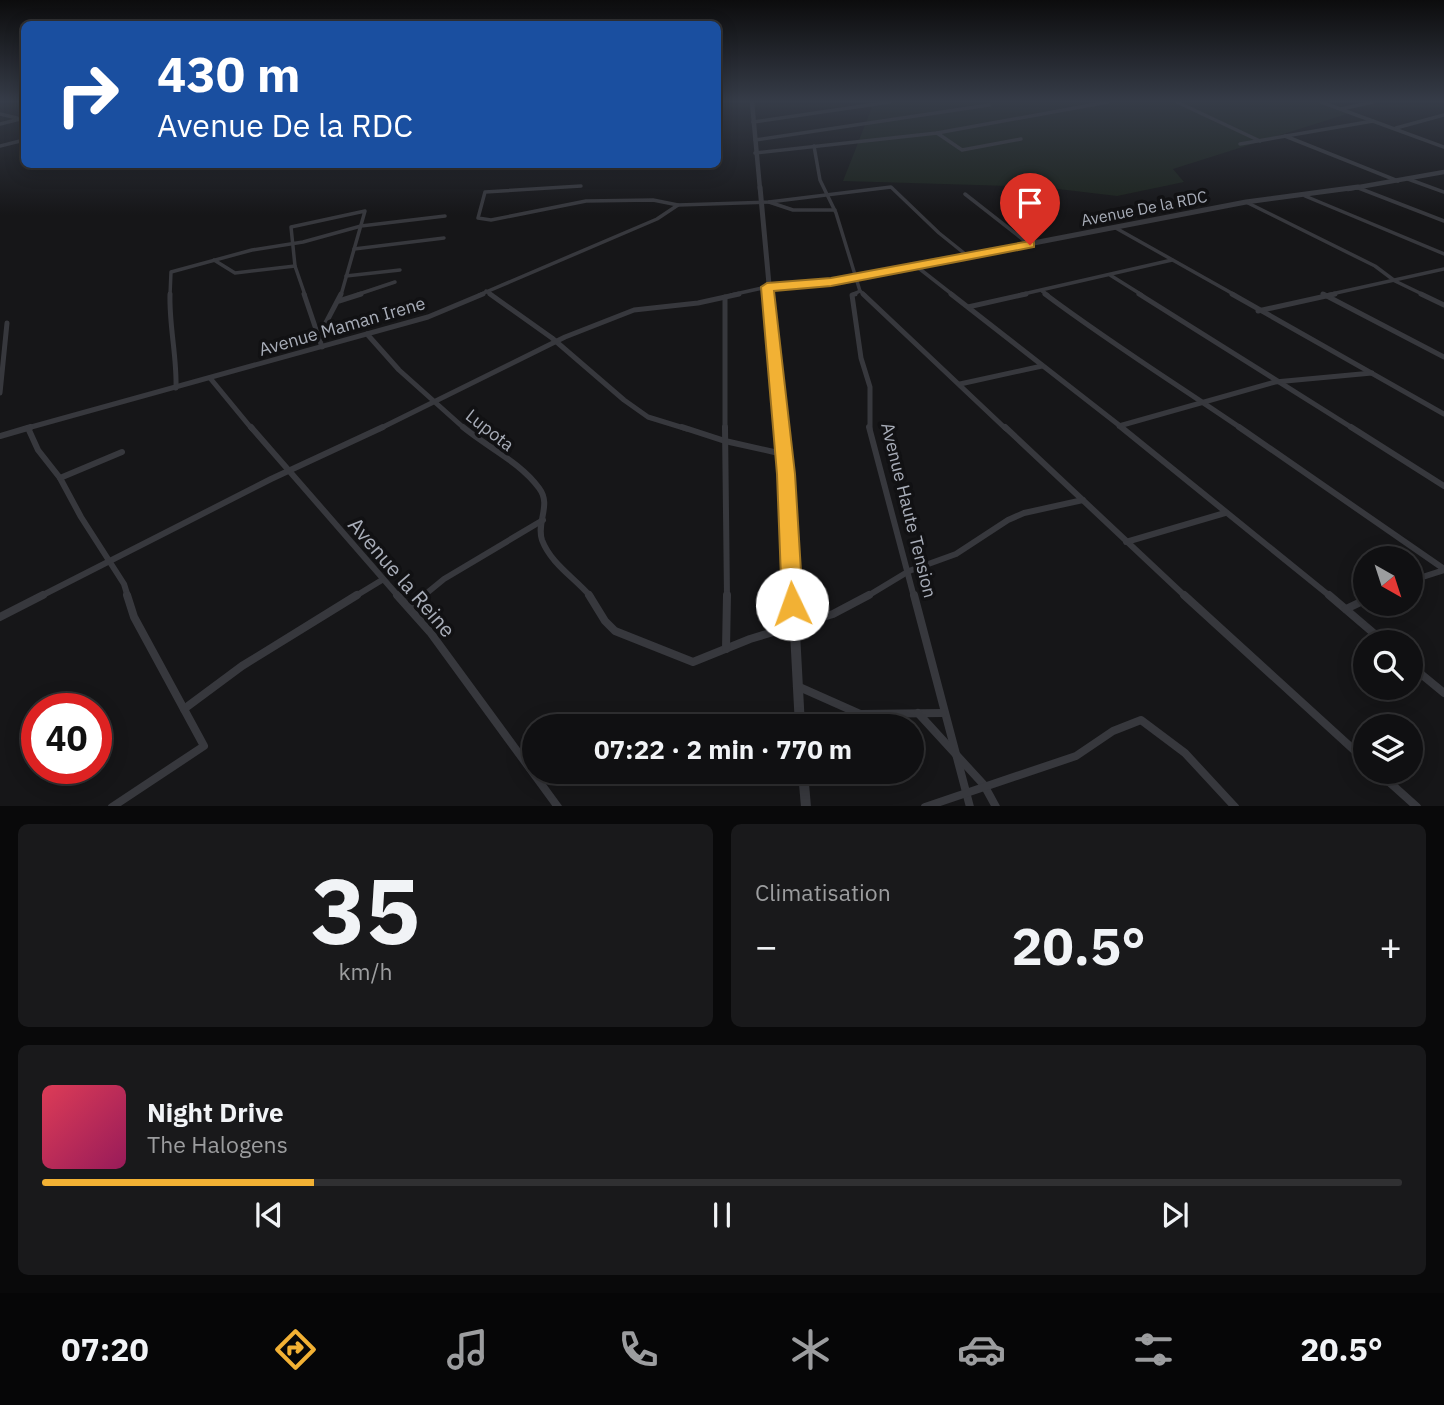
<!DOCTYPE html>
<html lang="fr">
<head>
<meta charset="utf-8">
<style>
	:root { --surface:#101012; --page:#19191b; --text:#f1f3f6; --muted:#9c9d9f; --line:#303032; --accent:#f2b134 }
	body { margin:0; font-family:"IBM Plex Sans",sans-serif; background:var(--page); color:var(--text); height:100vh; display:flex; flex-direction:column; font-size:26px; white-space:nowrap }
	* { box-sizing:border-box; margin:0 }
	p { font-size:23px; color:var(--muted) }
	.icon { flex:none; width:38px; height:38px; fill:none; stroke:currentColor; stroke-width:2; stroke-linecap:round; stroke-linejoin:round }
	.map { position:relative; height:806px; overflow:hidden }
	.panel { display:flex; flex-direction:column; gap:18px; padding:18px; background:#09090a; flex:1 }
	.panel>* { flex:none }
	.hud { position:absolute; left:21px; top:21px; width:700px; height:147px; border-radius:10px; box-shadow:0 4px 18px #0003,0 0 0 2px var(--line); background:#1a4fa0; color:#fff; overflow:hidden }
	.needle { width:46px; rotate:141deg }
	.controls { position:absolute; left:1353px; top:546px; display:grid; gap:14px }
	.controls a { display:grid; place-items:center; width:70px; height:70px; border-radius:50%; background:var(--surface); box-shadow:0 4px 18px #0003,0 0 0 2px var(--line); font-size:35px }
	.speed { position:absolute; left:21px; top:693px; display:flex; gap:14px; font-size:35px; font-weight:700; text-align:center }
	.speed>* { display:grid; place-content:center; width:91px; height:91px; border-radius:50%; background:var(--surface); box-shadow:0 4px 18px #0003,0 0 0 2px var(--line); line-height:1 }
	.speed .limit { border:10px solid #d22; background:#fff; color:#111 }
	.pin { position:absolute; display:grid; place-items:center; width:60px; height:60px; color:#fff; margin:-72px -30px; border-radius:50% 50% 50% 0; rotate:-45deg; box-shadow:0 0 7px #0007 }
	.pin .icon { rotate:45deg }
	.me { position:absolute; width:77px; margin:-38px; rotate:357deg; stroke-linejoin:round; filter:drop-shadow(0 0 5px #0008) }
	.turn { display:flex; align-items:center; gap:24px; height:147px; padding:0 21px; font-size:32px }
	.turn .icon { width:91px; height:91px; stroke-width:2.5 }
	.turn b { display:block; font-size:49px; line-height:60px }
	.big { font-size:52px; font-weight:700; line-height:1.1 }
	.panel .widget { flex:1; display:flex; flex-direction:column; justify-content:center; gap:10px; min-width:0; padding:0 24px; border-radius:10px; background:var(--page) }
	.panel .dial { align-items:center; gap:0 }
	.dial b { font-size:91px; line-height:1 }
	.song { display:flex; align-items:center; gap:21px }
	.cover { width:84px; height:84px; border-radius:10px; background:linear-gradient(135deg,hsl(350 70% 55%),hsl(330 70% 35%)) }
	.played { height:7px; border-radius:4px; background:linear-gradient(90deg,var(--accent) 20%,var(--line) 20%) }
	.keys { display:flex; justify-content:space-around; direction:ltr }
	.heat { display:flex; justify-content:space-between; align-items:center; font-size:38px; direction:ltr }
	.panel .tiles { flex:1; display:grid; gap:18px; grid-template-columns:1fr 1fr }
	.widget:last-child { grid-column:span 2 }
	.trip { position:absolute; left:522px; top:714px; width:402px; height:70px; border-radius:35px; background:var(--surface); box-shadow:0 4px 18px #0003,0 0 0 2px var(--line); font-weight:700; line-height:70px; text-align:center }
	.dock { display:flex; height:112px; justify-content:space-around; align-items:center; background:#060607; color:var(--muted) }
	.dock .icon { width:49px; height:49px }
	.dock .current { color:var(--accent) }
	.dock b { font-size:32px; color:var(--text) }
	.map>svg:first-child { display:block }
	.green { fill:#1c231d }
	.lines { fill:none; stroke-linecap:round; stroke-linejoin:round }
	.minor-far3 { stroke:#37383d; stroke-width:3.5 }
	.minor-far2 { stroke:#37383d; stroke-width:5 }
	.minor-far1 { stroke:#37383d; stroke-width:6 }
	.minor { stroke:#37383d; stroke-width:8 }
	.tertiary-far4 { stroke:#37383d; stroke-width:4.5 }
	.tertiary-far3 { stroke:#37383d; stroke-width:5 }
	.tertiary-far2 { stroke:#37383d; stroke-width:6 }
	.tertiary-far1 { stroke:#37383d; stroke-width:8 }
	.tertiary { stroke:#37383d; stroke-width:10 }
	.route { fill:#f2b134; stroke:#9d7322; stroke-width:2 }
	.labels { text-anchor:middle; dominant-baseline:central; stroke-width:7; stroke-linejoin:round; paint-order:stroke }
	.far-street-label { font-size:16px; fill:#a8adb8; stroke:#111113 }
	.street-label { font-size:18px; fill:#a8adb8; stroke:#111113 }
	.near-street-label { font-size:21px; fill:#a8adb8; stroke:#111113 }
</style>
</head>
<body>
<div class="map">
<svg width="1444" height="807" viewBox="0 0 1444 807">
	<rect width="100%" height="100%" fill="#161618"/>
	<polygon class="green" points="874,102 1322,102 1350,113 1173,169 1184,182 1117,196 1041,187 843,181"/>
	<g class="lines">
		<g class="minor-far3">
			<polyline points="1177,102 1260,141"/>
			<polyline points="1321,102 1444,147"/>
			<polyline points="1341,109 1373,102"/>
			<polyline points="0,114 17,118"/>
			<polyline points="753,122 890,102"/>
			<polyline points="0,124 24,118"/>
			<polyline points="1396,128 1444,115"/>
			<polyline points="937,133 962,150 1021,139"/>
			<polyline points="1285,136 1398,181"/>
			<polyline points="755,140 989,105"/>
			<polyline points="1240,144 1373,121"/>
			<polyline points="0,146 24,140"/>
			<polyline points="814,146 820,180 836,213 860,291 852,295"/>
			<polyline points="755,153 937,133 1108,102"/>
			<polyline points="1408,179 1444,192"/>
			<polyline points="581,186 485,192 478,218 491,220 586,201 653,200 678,205 769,202 891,187 939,233 969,257"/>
			<polyline points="1356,187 1444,221"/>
			<polyline points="965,194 1030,245"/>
			<polyline points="1305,196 1444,254"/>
			<polyline points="769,202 793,210 835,210"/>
			<polyline points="1246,202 1375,266 1395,281 1424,295"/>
			<polyline points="1114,227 1235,295"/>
			<polyline points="354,249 444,238"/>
			<polyline points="214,260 235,273 295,266"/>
			<polyline points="916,266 953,295"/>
			<polyline points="1110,275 1142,295"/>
			<polyline points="346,276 400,270"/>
			<polyline points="486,291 492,295"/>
			<polyline points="860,291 865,295"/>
			<polyline points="1042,291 1048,295"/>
			<polyline points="1323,294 1326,295"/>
			<polyline points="170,295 171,272 252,250 303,242 361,226 445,216"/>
			<polyline points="305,295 295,266 291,227 365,211 341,295"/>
			<polyline points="356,295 395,282"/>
			<polyline points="479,295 657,219 678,205"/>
			<polyline points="731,295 767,287"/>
			<polyline points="1019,295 1172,260"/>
			<polyline points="1327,295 1444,269"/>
		</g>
		<g class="minor-far2">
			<path d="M 170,294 C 169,326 177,356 176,388"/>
			<polyline points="304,294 322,347"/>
			<polyline points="490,294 552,338 624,400 648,417 687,429"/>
			<polyline points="855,294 852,295 861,358 870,387 870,429"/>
			<polyline points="863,294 1006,429"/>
			<polyline points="951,294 1124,429"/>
			<path d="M 1045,294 C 1109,342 1176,384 1242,429"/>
			<polyline points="1139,294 1354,429"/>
			<polyline points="1232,294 1444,414"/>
			<polyline points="1323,294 1444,357"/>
			<polyline points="1421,294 1444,305"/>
			<polyline points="725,297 725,429"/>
			<polyline points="339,301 361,294"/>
			<polyline points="968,307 1026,294"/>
			<polyline points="1258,311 1335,294"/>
			<polyline points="367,334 399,370 465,429"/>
			<polyline points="319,336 341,294"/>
			<polyline points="210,378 252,429"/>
			<polyline points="960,384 1042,366"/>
			<polyline points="0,393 7,323"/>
			<polyline points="1119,426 1275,382 1372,373"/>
			<polyline points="24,429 428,317 483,294"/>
			<polyline points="379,429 565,337 634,310 698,303 739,294"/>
		</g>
		<g class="minor-far1">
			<polyline points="251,427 399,597"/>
			<path d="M 463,427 C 487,447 520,462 539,488 C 552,505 536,522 542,540 C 551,564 575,578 591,597"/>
			<polyline points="682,427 725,441 783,454"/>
			<polyline points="725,427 727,597"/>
			<polyline points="869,427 914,597"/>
			<polyline points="1005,427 1186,597"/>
			<polyline points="1121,427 1331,597"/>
			<polyline points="1239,427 1444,569"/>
			<polyline points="1351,427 1444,486"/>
			<polyline points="28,428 38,450 60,478 81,517 124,584 128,597"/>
			<polyline points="0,436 31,427"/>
			<polyline points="60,478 122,452"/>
			<polyline points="1126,542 1225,513"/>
			<polyline points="1410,581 1444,570"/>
			<polyline points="39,597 271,479 383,427"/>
			<polyline points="354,597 382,580"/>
			<polyline points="422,597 444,579 543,520"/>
			<polyline points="866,597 909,571 956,554 1008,520 1024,513 1083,500"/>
		</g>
		<g class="minor">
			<polyline points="397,595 430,632 558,807"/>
			<polyline points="589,595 605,621 615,631 693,662 750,639 833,614 869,595"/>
			<polyline points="914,595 970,807"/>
			<polyline points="1184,595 1365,760"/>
			<polyline points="1329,595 1384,642"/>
			<polyline points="409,608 424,595"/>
			<polyline points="1346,609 1365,600"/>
			<polyline points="0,617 43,595"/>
			<polyline points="726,649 727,595"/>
			<polyline points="1410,665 1444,693"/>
			<polyline points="797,686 860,714 943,713"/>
			<polyline points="184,709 242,666 357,595"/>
			<polyline points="918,713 984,785 996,807"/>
			<polyline points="1378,772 1417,807"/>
			<polyline points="112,807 204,746 134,617 127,595"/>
			<polyline points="925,807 1076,756 1113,731 1141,720 1185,753 1235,807"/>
		</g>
		<g class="tertiary-far4">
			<polyline points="752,102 760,189"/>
			<polyline points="1348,189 1444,172"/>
		</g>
		<g class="tertiary-far3">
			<polyline points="760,187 770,295"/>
			<polyline points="767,287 831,282 1246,202 1358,187"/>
		</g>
		<polyline class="tertiary-far2" points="770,294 782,429"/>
		<polyline class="tertiary-far1" points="782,427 793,597"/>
		<g class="tertiary">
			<polyline points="793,595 800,726"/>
			<polyline points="803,772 806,807"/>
		</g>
	</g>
	<linearGradient id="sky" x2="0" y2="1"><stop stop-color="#0c0c0d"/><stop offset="0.47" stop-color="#363c48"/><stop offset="1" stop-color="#363c48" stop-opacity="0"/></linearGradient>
	<rect width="1444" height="215" fill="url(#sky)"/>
	<polygon class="route" points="1030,241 1034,242 1034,247 831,286 774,291 795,474 803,604 800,610 792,613 785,610 782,604 777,474 761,287 767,283 831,278"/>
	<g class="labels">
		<g class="far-street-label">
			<text transform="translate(1144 208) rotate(-11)">Avenue De la RDC</text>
		</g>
		<g class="street-label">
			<text transform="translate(342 326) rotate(-16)">Avenue Maman Irene</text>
			<text transform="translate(490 430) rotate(38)">Lupota</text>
			<text transform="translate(909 510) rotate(76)">Avenue Haute Tension</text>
		</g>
		<g class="near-street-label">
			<text transform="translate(402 577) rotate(49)">Avenue la Reine</text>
		</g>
	</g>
</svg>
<div class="controls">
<a><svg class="needle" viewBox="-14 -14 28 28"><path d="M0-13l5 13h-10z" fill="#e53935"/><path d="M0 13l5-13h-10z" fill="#9c9d9f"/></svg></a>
<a><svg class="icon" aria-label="search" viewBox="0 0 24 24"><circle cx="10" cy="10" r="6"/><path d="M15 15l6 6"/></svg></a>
<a><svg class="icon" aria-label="layers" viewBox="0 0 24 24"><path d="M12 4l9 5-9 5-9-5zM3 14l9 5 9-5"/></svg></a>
</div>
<div class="speed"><div class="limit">40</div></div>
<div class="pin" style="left:1030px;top:245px;background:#d93025"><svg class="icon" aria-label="arrive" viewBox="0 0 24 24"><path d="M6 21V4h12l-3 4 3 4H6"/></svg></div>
<svg class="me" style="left:792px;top:604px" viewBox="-20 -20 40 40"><circle r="19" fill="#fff"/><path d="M0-13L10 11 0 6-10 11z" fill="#f2b134"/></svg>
<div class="trip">07:22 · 2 min · 770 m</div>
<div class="hud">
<div class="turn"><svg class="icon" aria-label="right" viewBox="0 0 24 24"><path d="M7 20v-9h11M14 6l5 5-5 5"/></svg><div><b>430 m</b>Avenue De la RDC</div></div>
</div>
</div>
<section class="panel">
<div class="tiles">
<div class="widget dial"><b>35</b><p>km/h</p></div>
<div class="widget"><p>Climatisation</p>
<div class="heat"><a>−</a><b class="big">20.5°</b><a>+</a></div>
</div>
<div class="widget">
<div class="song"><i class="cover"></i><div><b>Night Drive</b><p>The Halogens</p></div></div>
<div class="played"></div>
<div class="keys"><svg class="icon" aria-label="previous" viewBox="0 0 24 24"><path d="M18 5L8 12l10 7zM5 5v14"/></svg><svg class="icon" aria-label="pause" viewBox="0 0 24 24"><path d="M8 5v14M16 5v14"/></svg><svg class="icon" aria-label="next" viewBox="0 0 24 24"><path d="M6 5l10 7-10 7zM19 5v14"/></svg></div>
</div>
</div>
</section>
<nav class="dock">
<b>07:20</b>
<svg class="icon current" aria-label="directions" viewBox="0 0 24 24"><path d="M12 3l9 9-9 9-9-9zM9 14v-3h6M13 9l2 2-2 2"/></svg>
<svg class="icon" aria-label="music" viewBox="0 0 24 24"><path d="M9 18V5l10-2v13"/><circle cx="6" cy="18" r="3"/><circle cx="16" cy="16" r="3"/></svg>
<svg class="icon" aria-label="phone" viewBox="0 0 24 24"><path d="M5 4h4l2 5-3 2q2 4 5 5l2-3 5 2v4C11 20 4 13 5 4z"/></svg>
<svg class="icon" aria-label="climate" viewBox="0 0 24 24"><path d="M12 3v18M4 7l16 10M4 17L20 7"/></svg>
<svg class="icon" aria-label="car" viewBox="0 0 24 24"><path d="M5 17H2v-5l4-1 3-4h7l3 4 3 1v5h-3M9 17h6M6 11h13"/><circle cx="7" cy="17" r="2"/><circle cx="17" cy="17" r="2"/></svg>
<svg class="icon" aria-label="filters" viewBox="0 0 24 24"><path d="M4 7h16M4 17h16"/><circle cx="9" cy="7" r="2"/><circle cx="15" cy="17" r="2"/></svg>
<b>20.5°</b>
</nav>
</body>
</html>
